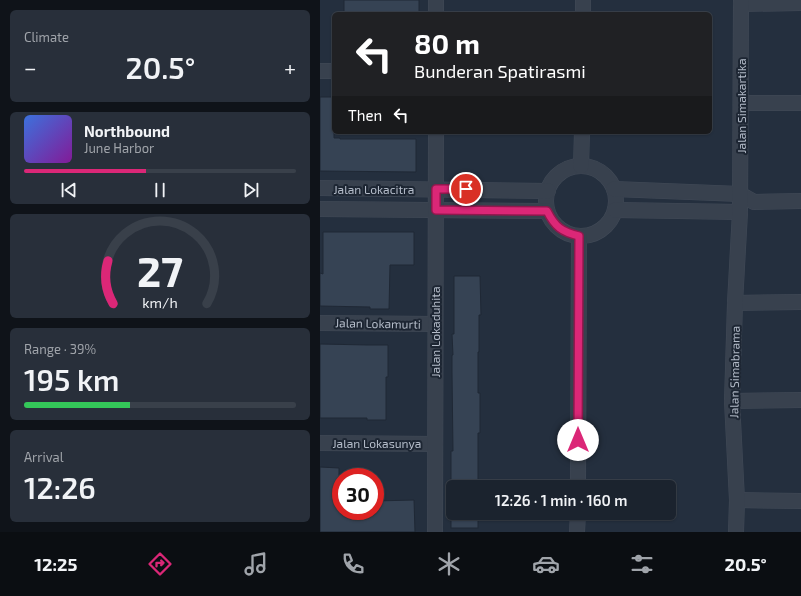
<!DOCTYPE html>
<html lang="en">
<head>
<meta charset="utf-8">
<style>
	:root { --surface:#1b232e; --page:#282f3a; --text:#f1f3f6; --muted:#a0a4aa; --line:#39404a; --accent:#db2777 }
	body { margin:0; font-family:"Exo 2",sans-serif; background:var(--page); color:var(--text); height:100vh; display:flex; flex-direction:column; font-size:15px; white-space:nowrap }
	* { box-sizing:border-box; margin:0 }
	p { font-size:13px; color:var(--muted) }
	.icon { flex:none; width:22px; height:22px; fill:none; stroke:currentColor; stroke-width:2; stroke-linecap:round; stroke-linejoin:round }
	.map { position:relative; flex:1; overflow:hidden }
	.details { display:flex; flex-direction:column; gap:10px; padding:10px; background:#0f1319; width:320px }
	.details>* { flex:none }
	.hud { position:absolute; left:12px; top:12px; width:380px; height:122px; border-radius:6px; box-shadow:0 1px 3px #0004,0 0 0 1px var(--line); background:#202124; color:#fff; overflow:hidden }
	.speed { position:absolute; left:12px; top:468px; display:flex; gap:8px; font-size:20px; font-weight:700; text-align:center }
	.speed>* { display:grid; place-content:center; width:52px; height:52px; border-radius:50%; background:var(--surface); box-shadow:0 1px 3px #0004,0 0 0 1px var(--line); line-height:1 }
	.speed .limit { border:6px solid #d22; background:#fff; color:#111 }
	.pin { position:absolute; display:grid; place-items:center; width:34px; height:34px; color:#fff; margin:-17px; border:2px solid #fff; border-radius:50%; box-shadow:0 1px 4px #0007 }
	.me { position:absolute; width:44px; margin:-22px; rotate:0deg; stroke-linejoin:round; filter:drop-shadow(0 0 3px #0008) }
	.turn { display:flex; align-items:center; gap:14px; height:84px; padding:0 16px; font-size:18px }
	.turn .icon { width:52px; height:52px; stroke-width:2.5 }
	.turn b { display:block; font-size:28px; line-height:34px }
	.then { display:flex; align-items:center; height:38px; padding:0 16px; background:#0003; gap:8px; font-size:15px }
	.big { font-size:30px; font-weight:600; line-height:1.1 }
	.details .tile { flex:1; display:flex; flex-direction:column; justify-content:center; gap:6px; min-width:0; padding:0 14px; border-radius:6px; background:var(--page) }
	.details .dial { align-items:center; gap:0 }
	.dial svg { height:104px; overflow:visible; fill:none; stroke:var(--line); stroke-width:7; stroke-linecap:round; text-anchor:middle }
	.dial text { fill:var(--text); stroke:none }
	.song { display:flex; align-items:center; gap:12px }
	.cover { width:48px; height:48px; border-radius:6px; background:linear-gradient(135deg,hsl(220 70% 55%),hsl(290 70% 35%)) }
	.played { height:4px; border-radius:2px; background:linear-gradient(90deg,var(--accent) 45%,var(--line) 45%) }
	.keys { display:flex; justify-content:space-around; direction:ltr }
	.heat { display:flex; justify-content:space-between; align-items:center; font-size:22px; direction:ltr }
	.charge { height:6px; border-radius:3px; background:linear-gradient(90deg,#34c759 39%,var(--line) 0) }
	.trip { position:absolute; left:126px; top:480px; width:230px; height:40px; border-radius:6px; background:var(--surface); box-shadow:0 1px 3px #0004,0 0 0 1px var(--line); font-weight:600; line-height:40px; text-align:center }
	.dock { display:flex; height:64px; justify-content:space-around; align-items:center; background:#0b0e12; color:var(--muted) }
	.dock .icon { width:28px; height:28px }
	.dock .on { color:var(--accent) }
	.dock b { font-size:18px; color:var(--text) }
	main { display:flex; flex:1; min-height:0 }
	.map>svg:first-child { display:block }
	.building { fill:#364354; stroke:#1f2835 }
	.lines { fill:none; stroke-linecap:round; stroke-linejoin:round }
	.street-casing { stroke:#414a57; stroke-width:16 }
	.street { stroke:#38414e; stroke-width:15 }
	.route-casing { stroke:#8e194d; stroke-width:10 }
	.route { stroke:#db2777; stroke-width:7 }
	.labels { text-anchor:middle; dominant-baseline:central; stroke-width:4; stroke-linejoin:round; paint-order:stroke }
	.street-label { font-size:12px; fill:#b4bcc9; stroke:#1d2633 }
</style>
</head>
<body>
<main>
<section class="details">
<div class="tile"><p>Climate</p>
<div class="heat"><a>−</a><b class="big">20.5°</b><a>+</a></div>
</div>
<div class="tile">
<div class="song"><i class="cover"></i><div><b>Northbound</b><p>June Harbor</p></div></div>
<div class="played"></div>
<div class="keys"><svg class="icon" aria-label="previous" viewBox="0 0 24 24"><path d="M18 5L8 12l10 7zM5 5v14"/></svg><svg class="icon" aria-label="pause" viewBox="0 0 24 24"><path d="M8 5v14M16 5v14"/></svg><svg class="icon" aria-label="next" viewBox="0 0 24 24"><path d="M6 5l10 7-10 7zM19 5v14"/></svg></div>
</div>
<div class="tile dial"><svg viewBox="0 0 100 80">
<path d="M14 69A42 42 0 1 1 86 69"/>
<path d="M14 69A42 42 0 0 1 10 36" stroke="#db2777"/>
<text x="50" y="56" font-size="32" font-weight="700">27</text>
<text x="50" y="72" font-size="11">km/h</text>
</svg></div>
<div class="tile"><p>Range · 39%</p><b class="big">195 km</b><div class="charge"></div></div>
<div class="tile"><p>Arrival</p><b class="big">12:26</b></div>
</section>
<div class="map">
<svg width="481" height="532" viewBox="0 0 481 532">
	<rect width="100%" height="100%" fill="#242f3e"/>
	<g class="building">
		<polygon points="24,0 99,0 99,13 68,13 68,14 24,14"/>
		<polygon points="0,97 14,97 14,138 20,138 20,139 96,139 96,172 0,171"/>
		<polygon points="3,232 94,232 94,265 70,265 69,309 50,309 50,307 0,306 0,273 3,274"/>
		<polygon points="134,276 160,276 161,315 159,315 159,352 158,352 158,393 160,393 160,433 158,433 158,487 131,487 131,451 133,451 132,373 132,355 133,355 132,334 134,334"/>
		<polygon points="0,344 48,345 68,345 68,377 66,377 66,420 47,420 47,418 0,418"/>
		<polygon points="0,467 19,468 19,511 55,511 55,501 94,500 95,532 0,532"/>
		<rect x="131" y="513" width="27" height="15"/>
	</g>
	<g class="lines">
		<defs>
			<g id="street">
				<polyline points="421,4 481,3"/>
				<polyline points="116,14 116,0"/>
				<polyline points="263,14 263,0"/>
				<polyline points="0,71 14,71"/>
				<polyline points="421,103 481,103"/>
				<circle cx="261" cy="201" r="35"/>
				<polyline points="261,166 262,132"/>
				<polyline points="0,188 228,191"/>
				<polyline points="294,189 420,194 434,202 481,201"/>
				<polyline points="0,209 227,211"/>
				<polyline points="295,210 420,212"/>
				<polyline points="415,303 481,302"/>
				<polyline points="0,323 115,324"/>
				<polyline points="412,401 481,400"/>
				<polyline points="0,443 115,444"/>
				<polyline points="258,487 259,236"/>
				<polyline points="417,500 481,501"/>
				<polyline points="115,532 116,132"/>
				<polyline points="257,532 258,513"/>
				<polyline points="416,532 417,500 412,401 415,303 420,212 421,0"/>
			</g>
		</defs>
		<use href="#street" class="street-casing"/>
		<use href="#street" class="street"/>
	</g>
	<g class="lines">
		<defs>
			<path id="route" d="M 146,189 L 116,189 L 116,210 L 227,211 C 235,227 242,232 259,236 L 258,440"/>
		</defs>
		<use href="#route" class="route-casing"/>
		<use href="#route" class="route"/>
	</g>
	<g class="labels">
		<g class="street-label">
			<text transform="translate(421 106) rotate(-90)">Jalan Simakartika</text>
			<text x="54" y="189">Jalan Lokacitra</text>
			<text transform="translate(58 323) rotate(1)">Jalan Lokamurti</text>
			<text transform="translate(115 332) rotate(-90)">Jalan Lokaduhita</text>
			<text transform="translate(414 372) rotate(-89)">Jalan Simabrama</text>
			<text x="57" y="443">Jalan Lokasunya</text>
		</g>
	</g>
</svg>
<div class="speed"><div class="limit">30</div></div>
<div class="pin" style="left:146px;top:189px;background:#d93025"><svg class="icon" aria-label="arrive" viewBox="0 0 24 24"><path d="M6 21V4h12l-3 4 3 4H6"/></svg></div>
<svg class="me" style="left:258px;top:440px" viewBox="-20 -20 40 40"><circle r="19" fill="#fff"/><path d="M0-13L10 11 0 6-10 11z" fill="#db2777"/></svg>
<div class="trip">12:26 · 1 min · 160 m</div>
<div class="hud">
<div class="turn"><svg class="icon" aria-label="left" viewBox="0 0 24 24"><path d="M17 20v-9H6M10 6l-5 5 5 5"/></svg><div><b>80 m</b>Bunderan Spatirasmi</div></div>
<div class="then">Then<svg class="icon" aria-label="left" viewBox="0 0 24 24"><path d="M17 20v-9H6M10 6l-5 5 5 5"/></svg></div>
</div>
</div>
</main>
<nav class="dock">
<b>12:25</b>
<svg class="icon on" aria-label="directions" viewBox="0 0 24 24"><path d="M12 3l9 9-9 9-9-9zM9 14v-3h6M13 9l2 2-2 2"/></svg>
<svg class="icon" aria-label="music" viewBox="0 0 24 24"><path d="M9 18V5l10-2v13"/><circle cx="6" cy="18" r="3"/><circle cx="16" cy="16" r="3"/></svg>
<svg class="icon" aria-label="phone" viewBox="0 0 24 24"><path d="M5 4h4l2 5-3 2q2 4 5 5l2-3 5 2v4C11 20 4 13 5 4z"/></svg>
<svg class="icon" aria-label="climate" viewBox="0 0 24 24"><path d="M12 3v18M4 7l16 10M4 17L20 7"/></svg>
<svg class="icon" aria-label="car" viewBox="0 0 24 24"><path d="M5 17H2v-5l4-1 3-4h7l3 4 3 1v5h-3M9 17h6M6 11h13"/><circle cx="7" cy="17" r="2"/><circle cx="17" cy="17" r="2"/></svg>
<svg class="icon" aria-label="filters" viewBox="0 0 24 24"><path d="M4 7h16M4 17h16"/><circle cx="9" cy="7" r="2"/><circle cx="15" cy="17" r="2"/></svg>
<b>20.5°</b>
</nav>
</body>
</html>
